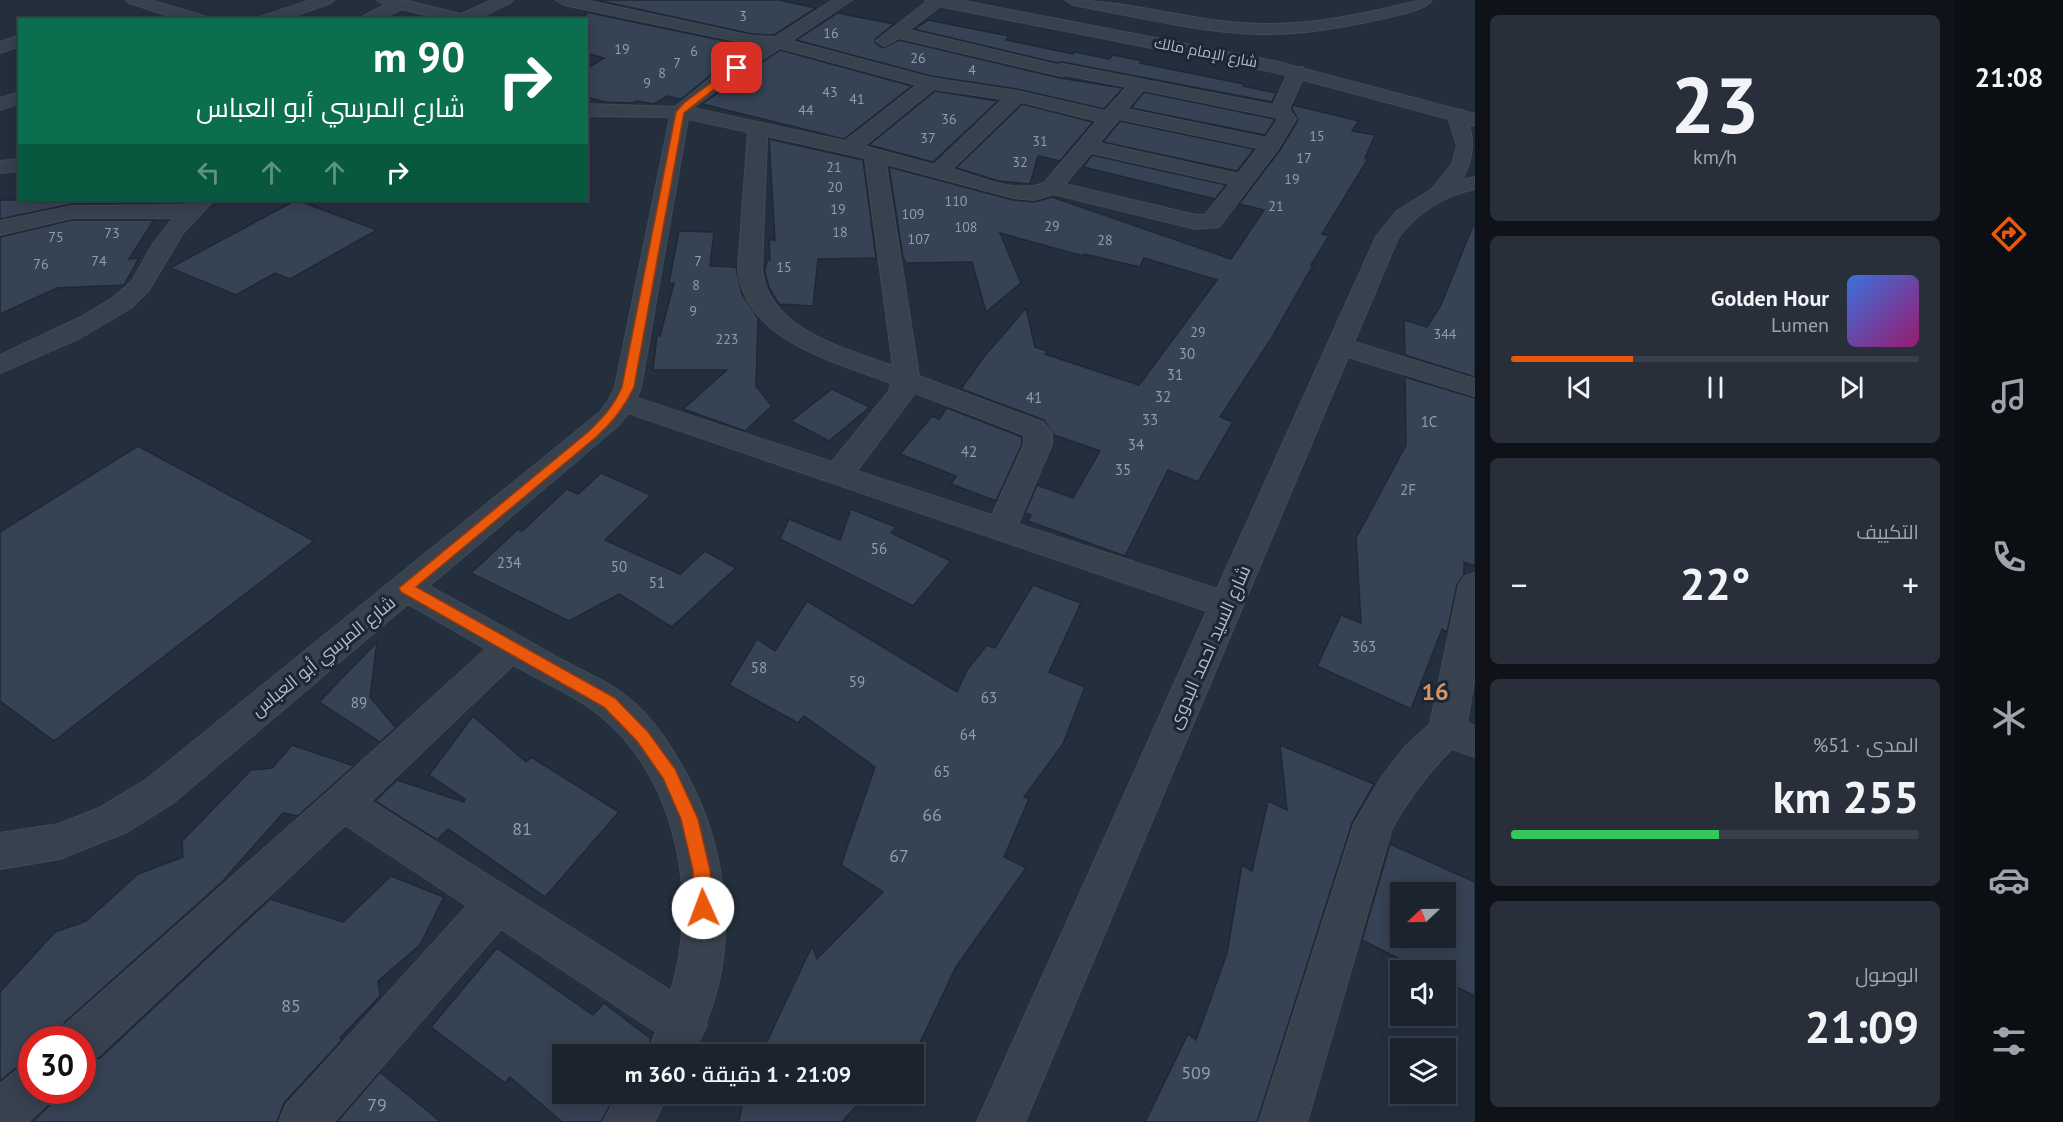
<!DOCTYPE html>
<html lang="ar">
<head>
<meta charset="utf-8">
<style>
	:root { --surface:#1b232e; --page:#282f3a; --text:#f1f3f6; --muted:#a0a4aa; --line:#39404a; --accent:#ea580c }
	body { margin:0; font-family:"PT Sans",Cairo,sans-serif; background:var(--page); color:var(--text); direction:rtl; height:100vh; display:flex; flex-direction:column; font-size:22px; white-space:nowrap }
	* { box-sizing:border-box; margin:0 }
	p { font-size:20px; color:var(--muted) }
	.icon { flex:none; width:33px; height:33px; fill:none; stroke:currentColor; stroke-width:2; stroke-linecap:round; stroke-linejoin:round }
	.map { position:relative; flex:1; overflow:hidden; direction:ltr }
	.panel { display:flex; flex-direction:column; gap:15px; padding:15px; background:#0f1319; width:480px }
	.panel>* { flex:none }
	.banner { position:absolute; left:18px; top:18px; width:570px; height:183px; border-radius:0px; box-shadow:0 3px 15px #0003,0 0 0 2px var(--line); direction:rtl; background:#0b6e4f; color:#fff; overflow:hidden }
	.needle { width:39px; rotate:248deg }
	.fabs { position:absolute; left:1390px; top:882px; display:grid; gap:12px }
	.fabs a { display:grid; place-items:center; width:66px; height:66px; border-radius:0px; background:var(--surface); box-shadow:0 3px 15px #0003,0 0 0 2px var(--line); font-size:30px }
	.speed { position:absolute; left:18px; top:1026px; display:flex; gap:12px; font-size:30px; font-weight:700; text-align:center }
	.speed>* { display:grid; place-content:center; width:78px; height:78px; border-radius:50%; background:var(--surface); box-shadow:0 3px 15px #0003,0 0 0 2px var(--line); line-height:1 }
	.speed .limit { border:9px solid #d22; background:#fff; color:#111 }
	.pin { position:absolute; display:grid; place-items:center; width:51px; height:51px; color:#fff; margin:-26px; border-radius:12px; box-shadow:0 3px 9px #0006 }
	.me { position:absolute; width:66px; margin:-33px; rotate:358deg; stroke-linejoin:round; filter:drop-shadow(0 0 4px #0008) }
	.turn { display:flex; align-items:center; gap:21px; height:126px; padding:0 24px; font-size:27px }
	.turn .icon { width:78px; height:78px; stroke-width:2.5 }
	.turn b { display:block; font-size:42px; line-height:51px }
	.lanes { display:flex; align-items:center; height:57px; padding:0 24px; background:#0003; justify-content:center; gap:30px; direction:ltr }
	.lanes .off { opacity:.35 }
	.big { font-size:45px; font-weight:600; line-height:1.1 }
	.panel .tile { flex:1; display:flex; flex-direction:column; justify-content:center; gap:9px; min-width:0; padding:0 21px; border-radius:9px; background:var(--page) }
	.panel .dial { align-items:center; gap:0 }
	.dial b { font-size:78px; line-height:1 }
	.song { display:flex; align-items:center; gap:18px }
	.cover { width:72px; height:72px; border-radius:9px; background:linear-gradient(135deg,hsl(220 70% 55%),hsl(320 70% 35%)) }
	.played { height:6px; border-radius:3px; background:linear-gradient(90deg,var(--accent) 30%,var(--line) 30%) }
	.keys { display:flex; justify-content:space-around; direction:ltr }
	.heat { display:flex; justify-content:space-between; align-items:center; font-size:33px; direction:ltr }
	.charge { height:9px; border-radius:4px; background:linear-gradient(90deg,#34c759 51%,var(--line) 0) }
	.trip { position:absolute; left:552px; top:1044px; width:372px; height:60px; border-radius:0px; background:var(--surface); box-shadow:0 3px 15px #0003,0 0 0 2px var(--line); font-weight:600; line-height:60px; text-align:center; direction:rtl }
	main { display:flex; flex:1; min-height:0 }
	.dock { display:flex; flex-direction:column; width:108px; justify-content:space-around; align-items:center; background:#0b0e12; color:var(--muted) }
	.dock .icon { width:42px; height:42px }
	.dock .on { color:var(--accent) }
	.dock b { font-size:27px; color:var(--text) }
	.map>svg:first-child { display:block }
	.building { fill:#364354; stroke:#1f2835; stroke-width:1.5; fill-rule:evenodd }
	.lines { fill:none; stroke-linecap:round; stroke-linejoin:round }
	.minor-casing { stroke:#414a57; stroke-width:2 }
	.tertiary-casing { stroke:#414a57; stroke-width:2 }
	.minor { fill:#38414e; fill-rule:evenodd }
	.tertiary { fill:#38414e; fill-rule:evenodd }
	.route { fill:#ea580c; stroke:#983908; stroke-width:1.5 }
	.labels { text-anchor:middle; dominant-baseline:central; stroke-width:6; stroke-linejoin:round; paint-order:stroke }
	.far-number-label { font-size:14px; fill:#929caa }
	.far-street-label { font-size:15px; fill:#b4bcc9; stroke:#1d2633 }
	.number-label { font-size:15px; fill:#929caa }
	.street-label { font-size:18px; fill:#b4bcc9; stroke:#1d2633 }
	.near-number-label { font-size:18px; fill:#929caa }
	.district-label { font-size:24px; font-weight:bold; fill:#d59563; stroke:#1d2633 }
</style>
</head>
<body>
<main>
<nav class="dock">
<b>21:08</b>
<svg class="icon on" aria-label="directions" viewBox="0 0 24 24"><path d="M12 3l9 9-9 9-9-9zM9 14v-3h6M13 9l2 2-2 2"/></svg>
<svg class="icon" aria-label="music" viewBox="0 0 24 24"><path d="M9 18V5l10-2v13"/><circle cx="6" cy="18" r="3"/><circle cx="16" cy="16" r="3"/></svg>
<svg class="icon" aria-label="phone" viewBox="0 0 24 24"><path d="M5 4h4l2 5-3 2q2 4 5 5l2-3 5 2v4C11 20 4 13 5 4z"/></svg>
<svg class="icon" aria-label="climate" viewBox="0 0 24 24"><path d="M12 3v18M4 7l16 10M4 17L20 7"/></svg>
<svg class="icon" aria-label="car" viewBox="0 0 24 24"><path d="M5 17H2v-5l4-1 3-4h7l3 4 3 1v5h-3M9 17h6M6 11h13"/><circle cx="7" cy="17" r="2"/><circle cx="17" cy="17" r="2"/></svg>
<svg class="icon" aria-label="filters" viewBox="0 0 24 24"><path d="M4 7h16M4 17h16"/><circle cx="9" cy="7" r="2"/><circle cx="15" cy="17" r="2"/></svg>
</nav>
<section class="panel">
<div class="tile dial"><b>23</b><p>km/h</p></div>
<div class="tile">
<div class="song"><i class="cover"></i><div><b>Golden Hour</b><p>Lumen</p></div></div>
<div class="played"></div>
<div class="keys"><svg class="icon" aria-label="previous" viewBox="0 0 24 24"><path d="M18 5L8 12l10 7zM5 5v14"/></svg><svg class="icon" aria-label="pause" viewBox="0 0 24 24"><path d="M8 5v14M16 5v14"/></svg><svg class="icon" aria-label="next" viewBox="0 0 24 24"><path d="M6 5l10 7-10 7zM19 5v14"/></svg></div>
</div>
<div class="tile"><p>التكييف</p>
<div class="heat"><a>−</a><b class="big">22°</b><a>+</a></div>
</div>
<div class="tile"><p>المدى · 51%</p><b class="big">255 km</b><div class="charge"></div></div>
<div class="tile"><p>الوصول</p><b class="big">21:09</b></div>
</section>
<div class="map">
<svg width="1475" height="1122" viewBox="0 0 1475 1122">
	<rect width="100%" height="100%" fill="#242f3e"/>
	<g class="building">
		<polygon points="596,0 779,0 816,8 774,35 752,34"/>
		<polygon points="586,12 754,47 716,71 681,99 667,96 654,104 637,101 632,103 605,102 586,97 586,69 604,58 586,53"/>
		<polygon points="837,13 894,24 875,39 875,43 883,48 899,40 1060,78 1123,88 1104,109 1017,89 931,76 796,40"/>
		<polygon points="928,20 1009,36 1006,40 1073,54 1075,52 1109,59 1113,55 1143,61 1140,63 1244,84 1243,86 1276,93 1272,102 1062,62 1057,63 914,29"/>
		<polygon points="780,50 912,86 844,139 702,104"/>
		<polygon points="935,91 998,101 933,162 869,145"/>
		<polygon points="1144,92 1274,119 1275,120 1265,135 1131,108"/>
		<polygon points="1022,104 1093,122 1060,161 1038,156 1030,184 999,181 956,168"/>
		<polygon points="1293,105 1359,121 1352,131 1375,135 1365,158 1368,159 1322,234 1329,236 1311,265 1313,265 1271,339 1220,417 1233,422 1198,482 1168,470 1125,556 1028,521 1031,515 1025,513 1037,485 1073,498 1100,451 1054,435 1044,420 961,389 983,358 1026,308 1035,347 1047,351 1045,354 1139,385 1217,280 1144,258 1140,267 1084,254 1083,256 1000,233 1021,283 986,312 972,262 906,263 903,258 889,167 1013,200 1034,202 1052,197 1231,259 1264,210 1239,204 1280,150 1298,120 1292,109"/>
		<polygon points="1120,121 1254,149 1237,171 1103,142"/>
		<polygon points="769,139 863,160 876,258 818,259 813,306 779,304 769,288 764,268 766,268 767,260 770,260 769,240 775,240"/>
		<polygon points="1092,155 1226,185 1215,199 1083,167"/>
		<polygon points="0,200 167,200 165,203 72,204 0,219"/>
		<polygon points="296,200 377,230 290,279 275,273 236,295 170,268"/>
		<polygon points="72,220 154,220 129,259 139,258 124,285 57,288 0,314 0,237"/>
		<polygon points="1474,223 1475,223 1475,377 1405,355 1404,320 1427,327 1441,305"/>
		<polygon points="679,231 714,232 710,266 736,267 742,294 758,318 756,386 772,406 745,431 683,409 727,370 653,370 657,336 660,336 674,283 669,283"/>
		<polygon points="1405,377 1475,398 1475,566 1464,562 1464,575 1457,585 1447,632 1442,629 1411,709 1317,666 1341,615 1361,623 1356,538 1406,445"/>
		<polygon points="832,389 870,407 829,441 791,421"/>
		<polygon points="947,408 1022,437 1022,444 996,501 951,484 956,476 900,454 932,416 939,419"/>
		<polygon points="138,446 314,541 54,741 0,701 0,532"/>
		<polygon points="601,473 651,495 605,540 680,574 705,551 736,568 672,627 619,594 569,621 471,573 518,529 522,531 567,489 578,494"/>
		<polygon points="851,509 896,527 891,533 951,561 913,606 780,539 789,519 840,540"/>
		<polygon points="1033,585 1081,603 1049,672 1085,687 1063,744 1024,797 1029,799 1004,857 1026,868 956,967 915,1053 908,1047 901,1054 761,1054 812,946 817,959 883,892 841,865 875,767 804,716 798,723 729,685 757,639 775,651 807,601 957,692 967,670 987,645 995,648"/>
		<polygon points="377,642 370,697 396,728 380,742 319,702"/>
		<polygon points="473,716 526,762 531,757 619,812 545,897 448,829 437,840 375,801 397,780 464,802 465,799 429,775"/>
		<polygon points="292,745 354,766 298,816 283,813 221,883 65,1022 58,1040 32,1040 32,1062 15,1069 0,1081 0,992 55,932 86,921 138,874 183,857 182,841 251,770 272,768"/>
		<polygon points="1280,745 1374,784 1352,823 1257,1122 1145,1122 1188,1034 1196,1040 1227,953 1242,865 1252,871 1268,801 1287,810"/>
		<path d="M 1390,844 L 1475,882 L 1475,996 L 1446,982 L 1446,970 L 1421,970 L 1362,940 ZM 1401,892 L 1446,892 L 1446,938 L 1401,938 Z"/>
		<polygon points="391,876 444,897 420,945 378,981 380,996 340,1038 342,1040 284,1103 277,1122 36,1122 34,1120 50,1105 56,1090 82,1090 82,1064 100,1058 270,899 343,922"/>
		<polygon points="497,948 593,1015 604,1003 651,1039 645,1054 562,1054 562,1094 616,1094 601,1122 562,1122 510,1077 505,1083 431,1027"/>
		<polygon points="380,1072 441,1122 337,1122"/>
		<polygon points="744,1094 867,1094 842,1122 739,1122"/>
	</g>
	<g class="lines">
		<defs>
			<g id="minor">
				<polygon points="126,0 150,0 207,17 209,20 182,20 129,3"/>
				<polygon points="311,0 334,0 331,3 283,20 258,20 260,17"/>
				<polygon points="377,0 404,0 461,14 492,0 513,0 510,3 475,20 445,20 402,9 378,20 356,20 385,5"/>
				<path d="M 556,0 L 585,0 L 752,36 L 775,37 L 833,0 L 852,0 L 791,41 L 931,78 L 1017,91 L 1105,111 L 1127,87 L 1066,75 L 1061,76 L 899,38 L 884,46 L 876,41 L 929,0 L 945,0 L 943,4 L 909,30 L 1057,65 L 1062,64 L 1273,105 L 1291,67 L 1303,67 L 1306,71 L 1289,109 L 1296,119 L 1278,149 L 1219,227 L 1196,229 L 1053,194 L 1034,200 L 1014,198 L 886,164 L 919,376 L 1043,422 L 1052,433 L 1052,444 L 1018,524 L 1217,589 L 1376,237 L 1397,211 L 1432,189 L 1452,164 L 1457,146 L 1447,114 L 1449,110 L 1463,110 C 1475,133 1475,157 1462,180 L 1475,177 L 1475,189 C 1443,196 1417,212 1398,238 L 1354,342 L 1475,379 L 1475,396 L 1348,357 L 1025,1122 L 977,1122 L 1207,611 L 628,413 L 619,425 L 429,586 C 473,610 516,634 560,659 C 583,671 607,681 627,697 C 648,713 663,734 676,756 C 724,833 742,936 706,1022 L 707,1025 L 693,1054 L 647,1054 L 656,1032 L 501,929 L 334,1122 L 279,1122 L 286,1105 L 467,906 L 345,825 L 98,1056 L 82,1062 L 82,1040 L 60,1040 L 66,1024 L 329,791 L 486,649 L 408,604 L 173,803 L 127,832 L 74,853 L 60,859 L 0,869 L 0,833 L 59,824 L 99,808 L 147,779 L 599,413 L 609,400 L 615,387 L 670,117 L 586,116 L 586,104 L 675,107 L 717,73 L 760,46 L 564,5 ZM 780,48 L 917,85 L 845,141 L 693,108 L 729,81 ZM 934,89 L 1003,99 L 934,165 L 864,146 ZM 1143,90 L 1275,117 L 1278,119 L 1266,138 L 1127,109 ZM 1021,102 L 1097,121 L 1044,183 C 1016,194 980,177 952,169 ZM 688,119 L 748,132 L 738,268 C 743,340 836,362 891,383 L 889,391 L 832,462 L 637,398 L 641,387 ZM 1119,119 L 1258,148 L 1238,174 L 1099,143 ZM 767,136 L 865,158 L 893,366 C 845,348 767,330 762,268 ZM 1091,153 L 1230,184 L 1205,215 L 1196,215 L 1065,184 ZM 915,393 L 1024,435 L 1024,444 L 992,515 L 857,471 ZM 513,665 C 543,682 578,696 604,719 C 678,782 699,900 671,991 L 371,801 Z"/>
				<path d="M 1065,0 C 1134,0 1200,25 1269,24 C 1306,24 1343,18 1378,10 C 1397,6 1412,0 1432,0 C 1422,12 1396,15 1381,19 C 1341,28 1299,35 1258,34 C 1196,32 1134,16 1073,5 Z"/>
				<polygon points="20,35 20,46 0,53 0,42"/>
				<polygon points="20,92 20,103 0,110 0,98"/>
				<polygon points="20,159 20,171 0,173 0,161"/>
				<polygon points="191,200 214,200 183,233 149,290 131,308 80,338 0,373 0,355 81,317 114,297 132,281 153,244 173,218 72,218 0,235 0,221 72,206 185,205"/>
				<path d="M 1475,573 L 1475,676 L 1467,723 L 1475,726 L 1475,757 L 1452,749 C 1427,773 1409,798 1392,828 L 1307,1122 L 1259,1122 L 1354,824 L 1381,778 L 1405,747 L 1430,724 L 1459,585 L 1464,577 Z"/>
				<polygon points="32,1064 32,1090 54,1090 48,1103 28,1122 0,1122 0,1084 16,1071"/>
				<polygon points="618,1094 668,1094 654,1122 603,1122"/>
			</g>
			<polygon id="tertiary" points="925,0 959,0 1274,61 1475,114 1475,126 1274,72 933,5"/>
		</defs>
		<use href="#minor" class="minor-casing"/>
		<use href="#tertiary" class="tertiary-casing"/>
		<use href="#minor" class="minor"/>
		<use href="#tertiary" class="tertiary"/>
	</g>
	<path class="route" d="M 734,66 L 741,68 L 684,113 L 634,387 C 624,408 612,423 595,438 L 416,587 L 615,698 L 648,732 L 675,769 L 698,819 L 710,870 L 712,908 L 710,914 L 703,916 L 697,914 L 694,908 L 693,870 L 681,819 L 663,778 L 637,741 L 604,707 L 401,592 L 399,588 L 587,433 C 602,419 614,406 622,387 L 676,112 L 684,103 Z"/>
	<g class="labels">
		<g class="far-number-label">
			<text x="743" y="16">3</text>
			<text x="831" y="33">16</text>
			<text x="622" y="49">19</text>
			<text x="694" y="51">6</text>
			<text x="918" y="58">26</text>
			<text x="677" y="63">7</text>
			<text x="972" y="70">4</text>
			<text x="662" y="73">8</text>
			<text x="647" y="83">9</text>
			<text x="830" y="92">43</text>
			<text x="857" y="99">41</text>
			<text x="806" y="110">44</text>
			<text x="949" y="119">36</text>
			<text x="1317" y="136">15</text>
			<text x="928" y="138">37</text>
			<text x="1040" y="141">31</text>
			<text x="1304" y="158">17</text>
			<text x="1020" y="162">32</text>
			<text x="834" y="167">21</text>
			<text x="1292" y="179">19</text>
			<text x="835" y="187">20</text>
			<text x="956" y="201">110</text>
			<text x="1276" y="206">21</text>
			<text x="838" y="209">19</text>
			<text x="913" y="214">109</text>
			<text x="1052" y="226">29</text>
			<text x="966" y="227">108</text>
			<text x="840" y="232">18</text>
			<text x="112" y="233">73</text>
			<text x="56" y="237">75</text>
			<text x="919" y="239">107</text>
			<text x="1105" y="240">28</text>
			<text x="99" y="261">74</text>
			<text x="698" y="261">7</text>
			<text x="41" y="264">76</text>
			<text x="784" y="267">15</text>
			<text x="696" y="285">8</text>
			<text x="693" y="311">9</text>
			<text x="1198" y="332">29</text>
			<text x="1445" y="334">344</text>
			<text x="727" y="339">223</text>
		</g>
		<g class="far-street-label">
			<text transform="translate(1206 52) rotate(11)">شارع الإمام مالك</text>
		</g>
		<g class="number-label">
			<text x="1187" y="353">30</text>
			<text x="1175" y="374">31</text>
			<text x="1163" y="396">32</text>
			<text x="1034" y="397">41</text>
			<text x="1150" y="419">33</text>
			<text x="1429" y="421">1C</text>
			<text x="1136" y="444">34</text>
			<text x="969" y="451">42</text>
			<text x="1123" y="469">35</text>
			<text x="1408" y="489">2F</text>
			<text x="879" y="548">56</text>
			<text x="509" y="562">234</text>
			<text x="619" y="566">50</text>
			<text x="657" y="582">51</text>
			<text x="1364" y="646">363</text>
			<text x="759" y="667">58</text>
			<text x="857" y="681">59</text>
			<text x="989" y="697">63</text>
			<text x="359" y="702">89</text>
			<text x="968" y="734">64</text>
			<text x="942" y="771">65</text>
		</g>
		<g class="street-label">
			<text transform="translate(1209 647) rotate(-66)">شارع السيد احمد البدوى</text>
			<text transform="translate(323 656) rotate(-39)">شارع المرسي أبو العباس</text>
		</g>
		<g class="near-number-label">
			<text x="932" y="814">66</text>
			<text x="522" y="828">81</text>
			<text x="899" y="855">67</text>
			<text x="291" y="1005">85</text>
			<text x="1196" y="1072">509</text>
			<text x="377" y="1104">79</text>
		</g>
		<g class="district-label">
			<text x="1435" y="691">16</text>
		</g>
	</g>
</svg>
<div class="fabs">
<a><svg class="needle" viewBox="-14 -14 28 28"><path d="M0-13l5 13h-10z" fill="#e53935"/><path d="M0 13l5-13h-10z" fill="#a0a4aa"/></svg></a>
<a><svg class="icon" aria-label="sound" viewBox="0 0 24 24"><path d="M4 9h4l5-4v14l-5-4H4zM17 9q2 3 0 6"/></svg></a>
<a><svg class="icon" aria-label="layers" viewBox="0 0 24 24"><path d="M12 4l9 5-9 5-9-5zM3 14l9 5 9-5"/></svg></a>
</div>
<div class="speed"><div class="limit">30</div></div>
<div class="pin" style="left:737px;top:68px;background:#d93025"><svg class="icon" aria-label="arrive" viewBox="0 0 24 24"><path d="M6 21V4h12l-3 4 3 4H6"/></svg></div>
<svg class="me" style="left:703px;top:908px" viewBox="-20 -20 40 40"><circle r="19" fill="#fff"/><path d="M0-13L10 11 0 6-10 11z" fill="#ea580c"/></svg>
<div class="trip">21:09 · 1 دقيقة · 360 m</div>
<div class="banner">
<div class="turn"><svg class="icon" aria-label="right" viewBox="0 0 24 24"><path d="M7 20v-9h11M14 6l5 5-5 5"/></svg><div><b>90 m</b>شارع المرسي أبو العباس</div></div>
<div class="lanes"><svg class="icon off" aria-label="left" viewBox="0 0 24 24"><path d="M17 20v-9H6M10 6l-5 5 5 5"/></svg><svg class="icon off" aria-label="ahead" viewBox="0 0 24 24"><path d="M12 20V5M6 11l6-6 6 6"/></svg><svg class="icon off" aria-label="ahead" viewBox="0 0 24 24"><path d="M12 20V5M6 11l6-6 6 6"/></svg><svg class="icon" aria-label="right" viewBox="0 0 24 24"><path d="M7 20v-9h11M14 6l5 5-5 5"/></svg></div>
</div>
</div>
</main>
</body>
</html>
